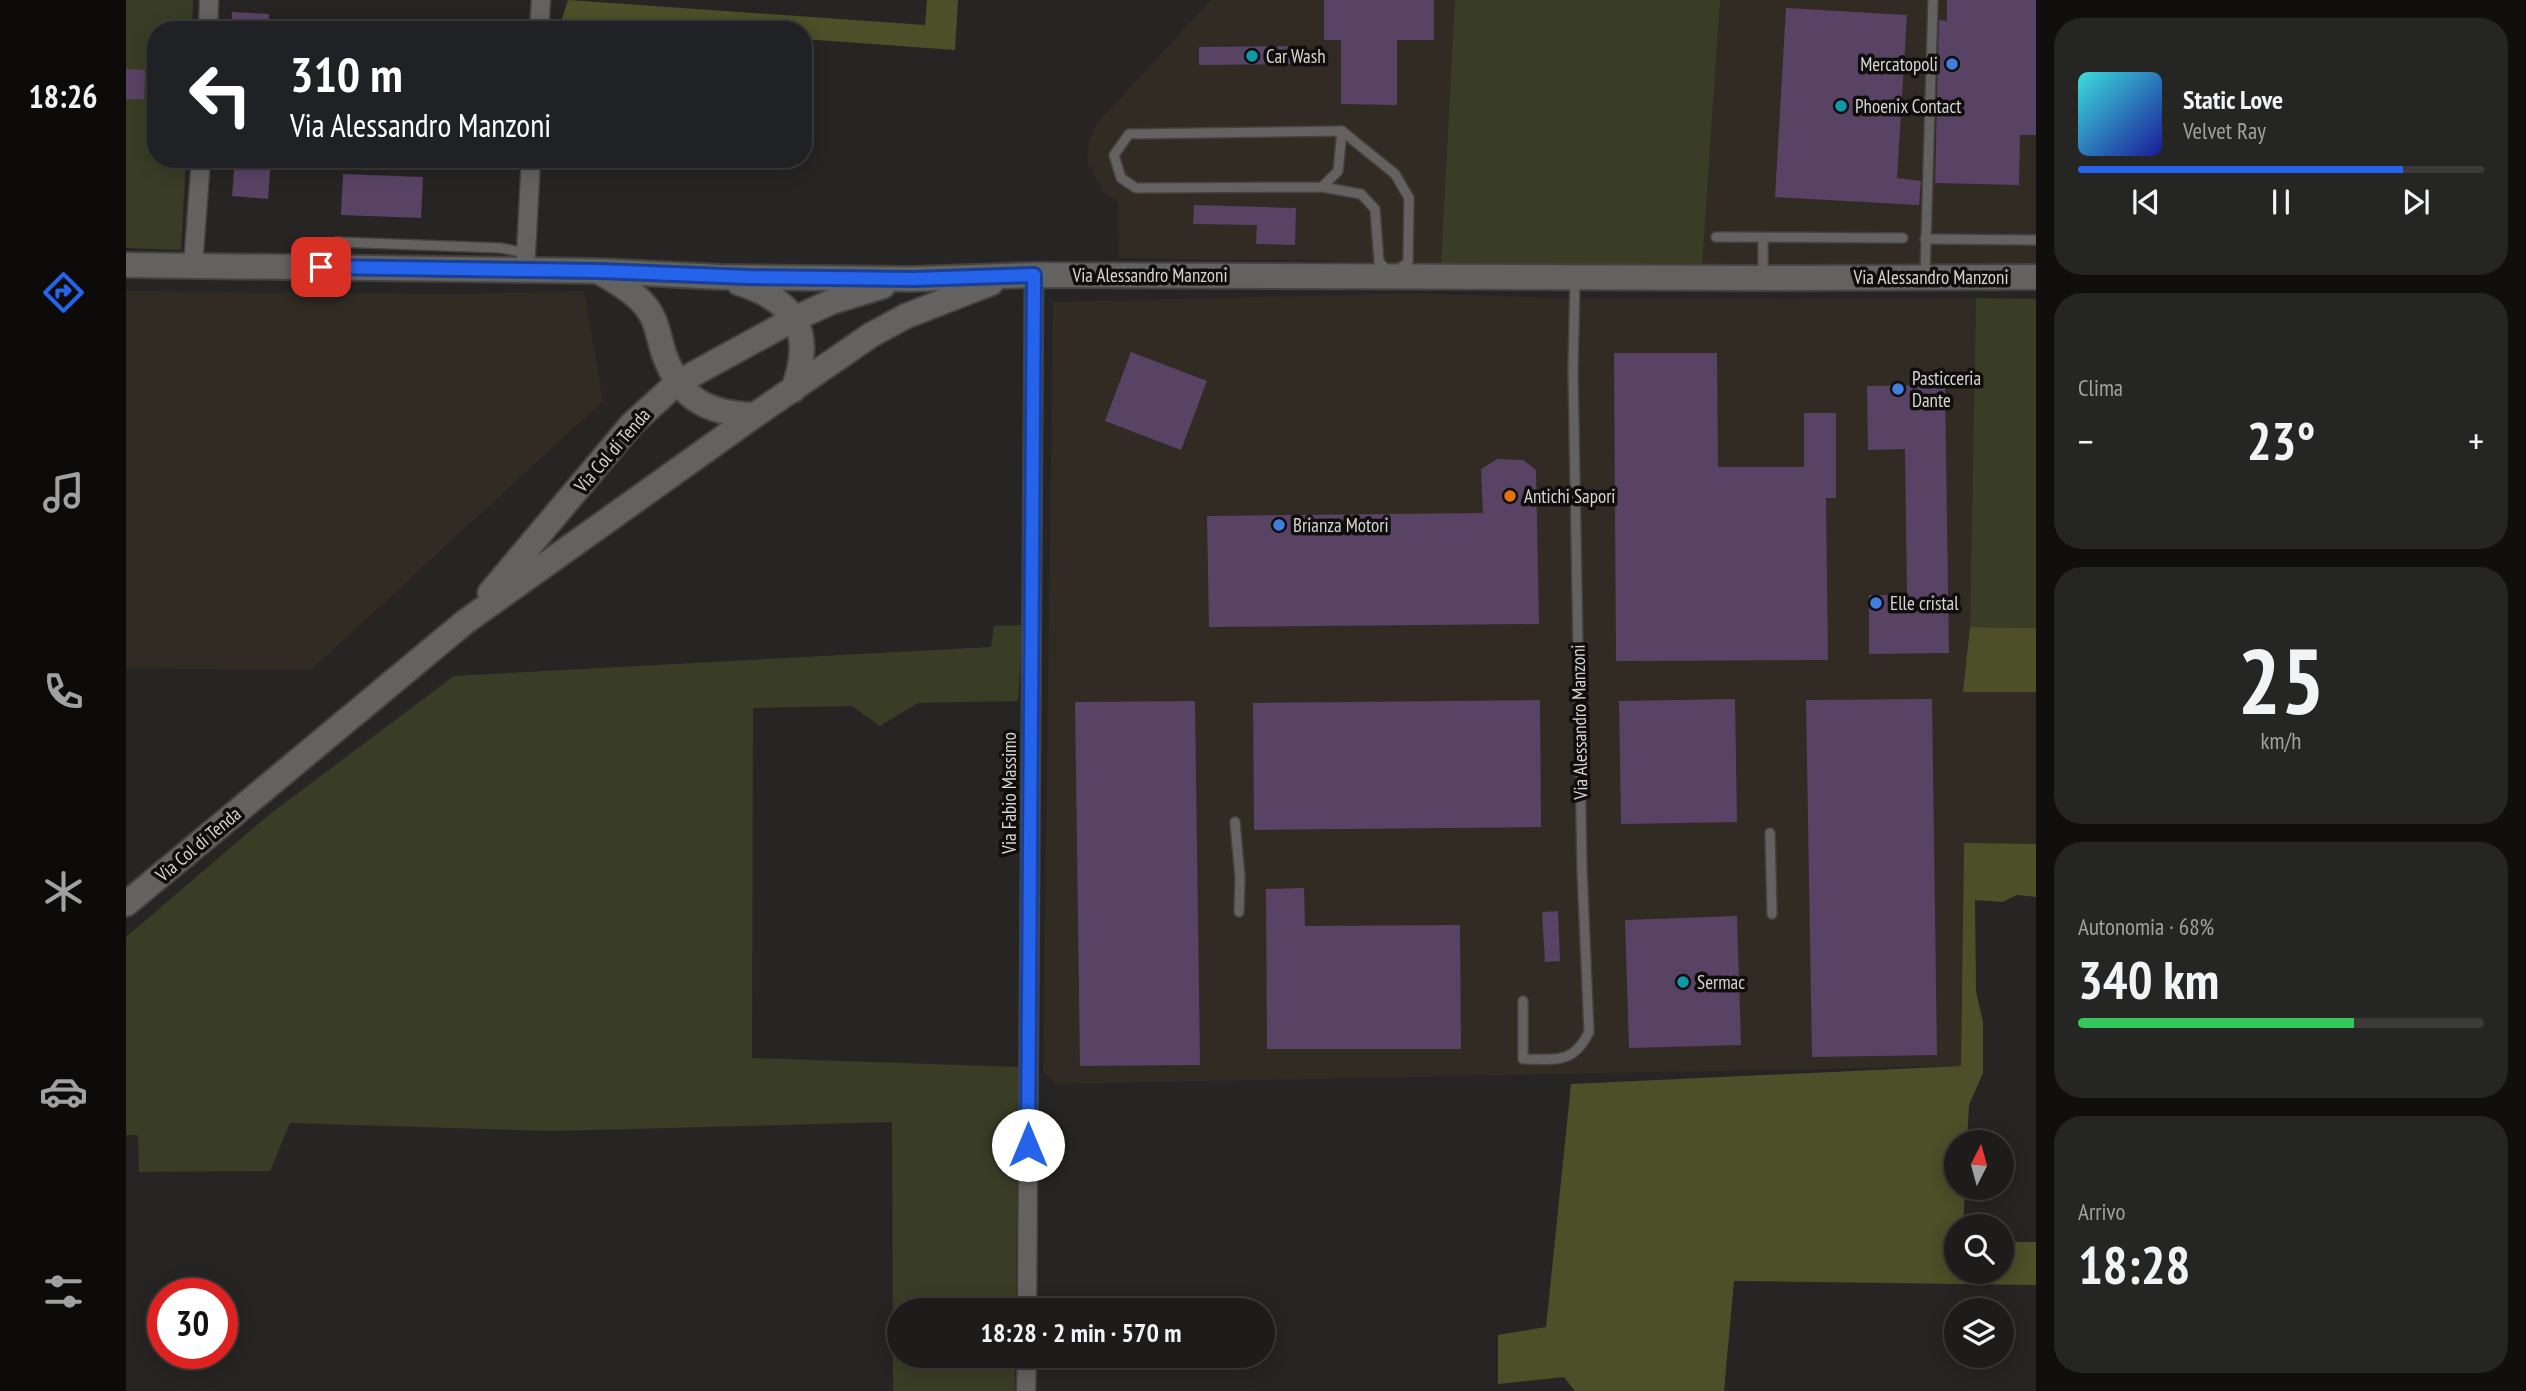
<!DOCTYPE html>
<html lang="it">
<head>
<meta charset="utf-8">
<style>
	:root { --surface:#1d1c1a; --page:#252523; --text:#f1f3f6; --muted:#a0a1a2; --line:#3b3a39; --accent:#2563eb }
	body { margin:0; font-family:"PT Sans Narrow",sans-serif; background:var(--page); color:var(--text); height:100vh; display:flex; flex-direction:column; font-size:26px; white-space:nowrap }
	* { box-sizing:border-box; margin:0 }
	p { font-size:23px; color:var(--muted) }
	.icon { flex:none; width:38px; height:38px; fill:none; stroke:currentColor; stroke-width:2; stroke-linecap:round; stroke-linejoin:round }
	.map { position:relative; flex:1; overflow:hidden }
	.side { display:flex; flex-direction:column; gap:18px; padding:18px; background:#100f0e; width:490px }
	.side>* { flex:none }
	.guide { position:absolute; left:21px; top:21px; width:665px; height:147px; border-radius:28px; box-shadow:0 4px 18px #0003,0 0 0 2px var(--line); background:#202124; color:#fff; overflow:hidden }
	.needle { width:46px; rotate:6deg }
	.fabs { position:absolute; left:1818px; top:1130px; display:grid; gap:14px }
	.fabs a { display:grid; place-items:center; width:70px; height:70px; border-radius:50%; background:var(--surface); box-shadow:0 4px 18px #0003,0 0 0 2px var(--line); font-size:35px }
	.speed { position:absolute; left:21px; top:1278px; display:flex; gap:14px; font-size:35px; font-weight:700; text-align:center }
	.speed>* { display:grid; place-content:center; width:91px; height:91px; border-radius:50%; background:var(--surface); box-shadow:0 4px 18px #0003,0 0 0 2px var(--line); line-height:1 }
	.speed .limit { border:10px solid #d22; background:#fff; color:#111 }
	.pin { position:absolute; display:grid; place-items:center; width:60px; height:60px; color:#fff; margin:-30px; border-radius:14px; box-shadow:0 4px 10px #0006 }
	.me { position:absolute; width:77px; margin:-38px; rotate:0deg; stroke-linejoin:round; filter:drop-shadow(0 0 5px #0008) }
	.turn { display:flex; align-items:center; gap:24px; height:147px; padding:0 28px; font-size:32px }
	.turn .icon { width:91px; height:91px; stroke-width:2.5 }
	.turn b { display:block; font-size:49px; line-height:60px }
	.big { font-size:52px; font-weight:700; line-height:1.1 }
	.side .card { flex:1; display:flex; flex-direction:column; justify-content:center; gap:10px; min-width:0; padding:0 24px; border-radius:28px; background:var(--page) }
	.side .dial { align-items:center; gap:0 }
	.dial b { font-size:91px; line-height:1 }
	.song { display:flex; align-items:center; gap:21px }
	.cover { width:84px; height:84px; border-radius:10px; background:linear-gradient(135deg,hsl(180 70% 55%),hsl(240 70% 35%)) }
	.played { height:7px; border-radius:4px; background:linear-gradient(90deg,var(--accent) 80%,var(--line) 80%) }
	.keys { display:flex; justify-content:space-around; direction:ltr }
	.heat { display:flex; justify-content:space-between; align-items:center; font-size:38px; direction:ltr }
	.charge { height:10px; border-radius:5px; background:linear-gradient(90deg,#34c759 68%,var(--line) 0) }
	.trip { position:absolute; left:761px; top:1298px; width:388px; height:70px; border-radius:35px; background:var(--surface); box-shadow:0 4px 18px #0003,0 0 0 2px var(--line); font-weight:700; line-height:70px; text-align:center }
	main { display:flex; flex:1; min-height:0 }
	.tab-bar { display:flex; flex-direction:column; width:126px; justify-content:space-around; align-items:center; background:#0c0b0a; color:var(--muted) }
	.tab-bar .icon { width:49px; height:49px }
	.tab-bar .selected { color:var(--accent) }
	.tab-bar b { font-size:32px; color:var(--text) }
	.map>svg:first-child { display:block }
	.built { fill:#312b24 }
	.green { fill:#3a3d25 }
	.forest { fill:#4c4f27 }
	.building { fill:#584365 }
	.lines { fill:none; stroke-linecap:round; stroke-linejoin:round }
	.lane-casing { stroke:#444240; stroke-width:12 }
	.street-casing { stroke:#444240; stroke-width:21 }
	.secondary-casing { stroke:#444240; stroke-width:28 }
	.lane { stroke:#646260; stroke-width:9 }
	.street { stroke:#646260; stroke-width:18 }
	.secondary { stroke:#646260; stroke-width:24 }
	.route-casing { stroke:#184099; stroke-width:18 }
	.route { stroke:#2563eb; stroke-width:12 }
	.culture-dot { fill:#0f9aa8; stroke:#0f0e0d; stroke-width:2.5 }
	.shop-dot { fill:#3f7fe0; stroke:#0f0e0d; stroke-width:2.5 }
	.food-dot { fill:#e8710a; stroke:#0f0e0d; stroke-width:2.5 }
	.labels { text-anchor:middle; dominant-baseline:central; stroke-width:7; stroke-linejoin:round; paint-order:stroke }
	.poi-label { font-size:19px; fill:#d7d6d5; stroke:#0f0e0d; text-anchor:start }
	.street-label { font-size:19px; fill:#d7d6d5; stroke:#0f0e0d }
</style>
</head>
<body>
<main>
<nav class="tab-bar">
<b>18:26</b>
<svg class="icon selected" aria-label="directions" viewBox="0 0 24 24"><path d="M12 3l9 9-9 9-9-9zM9 14v-3h6M13 9l2 2-2 2"/></svg>
<svg class="icon" aria-label="music" viewBox="0 0 24 24"><path d="M9 18V5l10-2v13"/><circle cx="6" cy="18" r="3"/><circle cx="16" cy="16" r="3"/></svg>
<svg class="icon" aria-label="phone" viewBox="0 0 24 24"><path d="M5 4h4l2 5-3 2q2 4 5 5l2-3 5 2v4C11 20 4 13 5 4z"/></svg>
<svg class="icon" aria-label="climate" viewBox="0 0 24 24"><path d="M12 3v18M4 7l16 10M4 17L20 7"/></svg>
<svg class="icon" aria-label="car" viewBox="0 0 24 24"><path d="M5 17H2v-5l4-1 3-4h7l3 4 3 1v5h-3M9 17h6M6 11h13"/><circle cx="7" cy="17" r="2"/><circle cx="17" cy="17" r="2"/></svg>
<svg class="icon" aria-label="filters" viewBox="0 0 24 24"><path d="M4 7h16M4 17h16"/><circle cx="9" cy="7" r="2"/><circle cx="15" cy="17" r="2"/></svg>
</nav>
<div class="map">
<svg width="1910" height="1391" viewBox="0 0 1910 1391">
	<rect width="100%" height="100%" fill="#272523"/>
	<g class="built">
		<polygon points="1085,0 1329,0 1315,263 993,258 992,202 977,192 961,162 963,140 971,123"/>
		<polygon points="1594,0 1910,0 1910,270 1576,267"/>
		<polygon points="0,291 338,294 458,291 477,401 185,670 0,668"/>
		<polygon points="1296,293 1449,299 1850,298 1844,627 1838,692 1910,692 1910,844 1838,844 1835,1066 932,1084 917,1072 927,302"/>
	</g>
	<g class="green">
		<polygon points="0,0 67,0 66,30 30,30 30,159 60,159 55,250 0,248"/>
		<polygon points="1329,0 1594,0 1576,267 1315,263"/>
		<polygon points="1850,298 1910,299 1910,628 1844,627"/>
		<polygon points="897,625 892,701 792,703 754,726 726,706 627,708 626,1058 892,1067 890,1311 774,1311 774,1356 889,1356 889,1391 767,1391 766,1122 426,1131 164,1123 144,1171 13,1172 12,1135 0,1135 0,937 144,814 328,676 865,647 868,626"/>
	</g>
	<g class="forest">
		<polygon points="442,0 799,25 801,0 832,0 829,50 677,39 677,30 548,30 435,22"/>
		<polygon points="1844,627 1910,628 1910,692 1837,692"/>
		<polygon points="1838,843 1910,844 1910,897 1891,895 1877,902 1849,900 1850,991 1857,1022 1857,1073 1843,1105 1841,1143 1830,1143 1830,1188 1839,1188 1837,1227 1830,1227 1830,1272 1876,1272 1876,1242 1910,1242 1910,1285 1608,1281 1598,1391 1449,1391 1438,1377 1372,1384 1372,1335 1420,1327 1445,1084 1835,1066"/>
	</g>
	<g class="building">
		<polygon points="1198,0 1308,0 1308,40 1271,40 1271,105 1215,104 1215,40 1198,40"/>
		<polygon points="1821,0 1910,0 1910,135 1894,135 1893,185 1809,183 1813,20 1821,21"/>
		<polygon points="1660,8 1781,15 1771,178 1795,181 1793,205 1649,197"/>
		<polygon points="106,12 143,14 142,30 105,30"/>
		<polygon points="1178,46 1178,64 1073,65 1073,47"/>
		<polygon points="0,69 19,70 18,99 0,99"/>
		<polygon points="109,159 145,159 142,199 106,196"/>
		<polygon points="217,174 297,177 295,218 215,215"/>
		<polygon points="1068,205 1170,208 1169,245 1130,244 1131,225 1067,224"/>
		<polygon points="1005,352 1081,381 1055,450 979,421"/>
		<polygon points="1488,353 1591,353 1592,467 1678,467 1678,413 1710,413 1710,498 1700,498 1702,660 1490,661"/>
		<polygon points="1819,385 1823,653 1743,654 1743,595 1781,595 1779,449 1742,450 1741,386"/>
		<polygon points="1371,459 1397,460 1410,470 1413,624 1083,627 1081,516 1357,513 1355,469"/>
		<polygon points="1609,699 1611,822 1495,824 1493,701"/>
		<polygon points="1806,699 1811,1055 1686,1057 1680,700"/>
		<polygon points="1414,700 1415,827 1128,830 1127,703"/>
		<polygon points="1069,701 1074,1065 954,1066 949,702"/>
		<polygon points="1178,888 1179,926 1334,925 1335,1049 1141,1049 1140,889"/>
		<polygon points="1432,911 1434,961 1419,962 1416,912"/>
		<polygon points="1611,916 1615,1045 1503,1048 1499,920"/>
	</g>
	<g class="lines">
		<defs>
			<g id="lane">
				<polyline points="1216,131 1269,174 1283,198 1282,262 1272,270"/>
				<polyline points="1196,187 1212,171 1216,131 1003,134 988,155 995,178 1010,188 1196,187 1235,194 1249,209 1253,262 1262,271"/>
				<polyline points="1590,237 1777,238"/>
				<polyline points="1637,238 1637,277"/>
				<polyline points="1799,239 1910,240"/>
				<polyline points="210,264 211,242 375,248 399,253"/>
				<polyline points="1799,275 1807,0"/>
				<polyline points="1109,822 1114,878 1113,912"/>
				<polyline points="1644,833 1646,914"/>
				<path d="M 1397,1001 L 1397,1059 C 1429,1059 1447,1065 1463,1032 L 1456,870 L 1447,370 L 1449,278"/>
			</g>
			<g id="street">
				<polyline points="82,30 83,0"/>
				<polyline points="413,30 415,0"/>
				<polyline points="67,266 75,159"/>
				<polyline points="399,271 405,159"/>
				<polyline points="901,1311 908,275"/>
				<polyline points="900,1391 901,1356"/>
			</g>
			<g id="secondary">
				<polyline points="0,265 474,271 594,277 787,279 908,275 1637,278 1910,277"/>
				<path d="M 474,272 C 493,284 517,296 527,318 C 532,329 534,342 538,354 C 554,399 582,414 629,415"/>
				<path d="M 613,283 C 670,301 689,333 667,390"/>
				<polyline points="364,593 506,424 551,383 668,319 705,302 757,286"/>
				<polyline points="0,904 339,622 629,415 745,335 780,316 865,283"/>
			</g>
		</defs>
		<use href="#lane" class="lane-casing"/>
		<use href="#street" class="street-casing"/>
		<use href="#secondary" class="secondary-casing"/>
		<use href="#lane" class="lane"/>
		<use href="#street" class="street"/>
		<use href="#secondary" class="secondary"/>
	</g>
	<g class="lines">
		<defs>
			<polyline id="route" points="195,267 474,271 622,277 787,279 908,275 902,1145"/>
		</defs>
		<use href="#route" class="route-casing"/>
		<use href="#route" class="route"/>
	</g>
	<g class="culture-dot">
		<circle cx="1126" cy="56" r="7"/>
		<circle cx="1715" cy="106" r="7"/>
		<circle cx="1557" cy="982" r="7"/>
	</g>
	<g class="shop-dot">
		<circle cx="1826" cy="64" r="7"/>
		<circle cx="1772" cy="389" r="7"/>
		<circle cx="1153" cy="525" r="7"/>
		<circle cx="1750" cy="603" r="7"/>
	</g>
	<circle class="food-dot" cx="1384" cy="496" r="7"/>
	<g class="labels">
		<g class="poi-label">
			<text x="1140" y="56">Car Wash</text>
			<text x="1812" y="64" text-anchor="end">Mercatopoli</text>
			<text x="1729" y="106">Phoenix Contact</text>
			<text x="1786" y="378">Pasticceria<tspan x="1786" dy="22">Dante</tspan></text>
			<text x="1398" y="496">Antichi Sapori</text>
			<text x="1167" y="525">Brianza Motori</text>
			<text x="1764" y="603">Elle cristal</text>
			<text x="1571" y="982">Sermac</text>
		</g>
		<g class="street-label">
			<text x="1024" y="275">Via Alessandro Manzoni</text>
			<text x="1805" y="277">Via Alessandro Manzoni</text>
			<text transform="translate(486 450) rotate(-49)">Via Col di Tenda</text>
			<text transform="translate(1453 722) rotate(-91)">Via Alessandro Manzoni</text>
			<text transform="translate(883 793) rotate(-90)">Via Fabio Massimo</text>
			<text transform="translate(72 844) rotate(-40)">Via Col di Tenda</text>
		</g>
	</g>
</svg>
<div class="fabs">
<a><svg class="needle" viewBox="-14 -14 28 28"><path d="M0-13l5 13h-10z" fill="#e53935"/><path d="M0 13l5-13h-10z" fill="#a0a1a2"/></svg></a>
<a><svg class="icon" aria-label="search" viewBox="0 0 24 24"><circle cx="10" cy="10" r="6"/><path d="M15 15l6 6"/></svg></a>
<a><svg class="icon" aria-label="layers" viewBox="0 0 24 24"><path d="M12 4l9 5-9 5-9-5zM3 14l9 5 9-5"/></svg></a>
</div>
<div class="speed"><div class="limit">30</div></div>
<div class="pin" style="left:195px;top:267px;background:#d93025"><svg class="icon" aria-label="arrive" viewBox="0 0 24 24"><path d="M6 21V4h12l-3 4 3 4H6"/></svg></div>
<svg class="me" style="left:902px;top:1145px" viewBox="-20 -20 40 40"><circle r="19" fill="#fff"/><path d="M0-13L10 11 0 6-10 11z" fill="#2563eb"/></svg>
<div class="trip">18:28 · 2 min · 570 m</div>
<div class="guide">
<div class="turn"><svg class="icon" aria-label="left" viewBox="0 0 24 24"><path d="M17 20v-9H6M10 6l-5 5 5 5"/></svg><div><b>310 m</b>Via Alessandro Manzoni</div></div>
</div>
</div>
<section class="side">
<div class="card">
<div class="song"><i class="cover"></i><div><b>Static Love</b><p>Velvet Ray</p></div></div>
<div class="played"></div>
<div class="keys"><svg class="icon" aria-label="previous" viewBox="0 0 24 24"><path d="M18 5L8 12l10 7zM5 5v14"/></svg><svg class="icon" aria-label="pause" viewBox="0 0 24 24"><path d="M8 5v14M16 5v14"/></svg><svg class="icon" aria-label="next" viewBox="0 0 24 24"><path d="M6 5l10 7-10 7zM19 5v14"/></svg></div>
</div>
<div class="card"><p>Clima</p>
<div class="heat"><a>−</a><b class="big">23°</b><a>+</a></div>
</div>
<div class="card dial"><b>25</b><p>km/h</p></div>
<div class="card"><p>Autonomia · 68%</p><b class="big">340 km</b><div class="charge"></div></div>
<div class="card"><p>Arrivo</p><b class="big">18:28</b></div>
</section>
</main>
</body>
</html>
